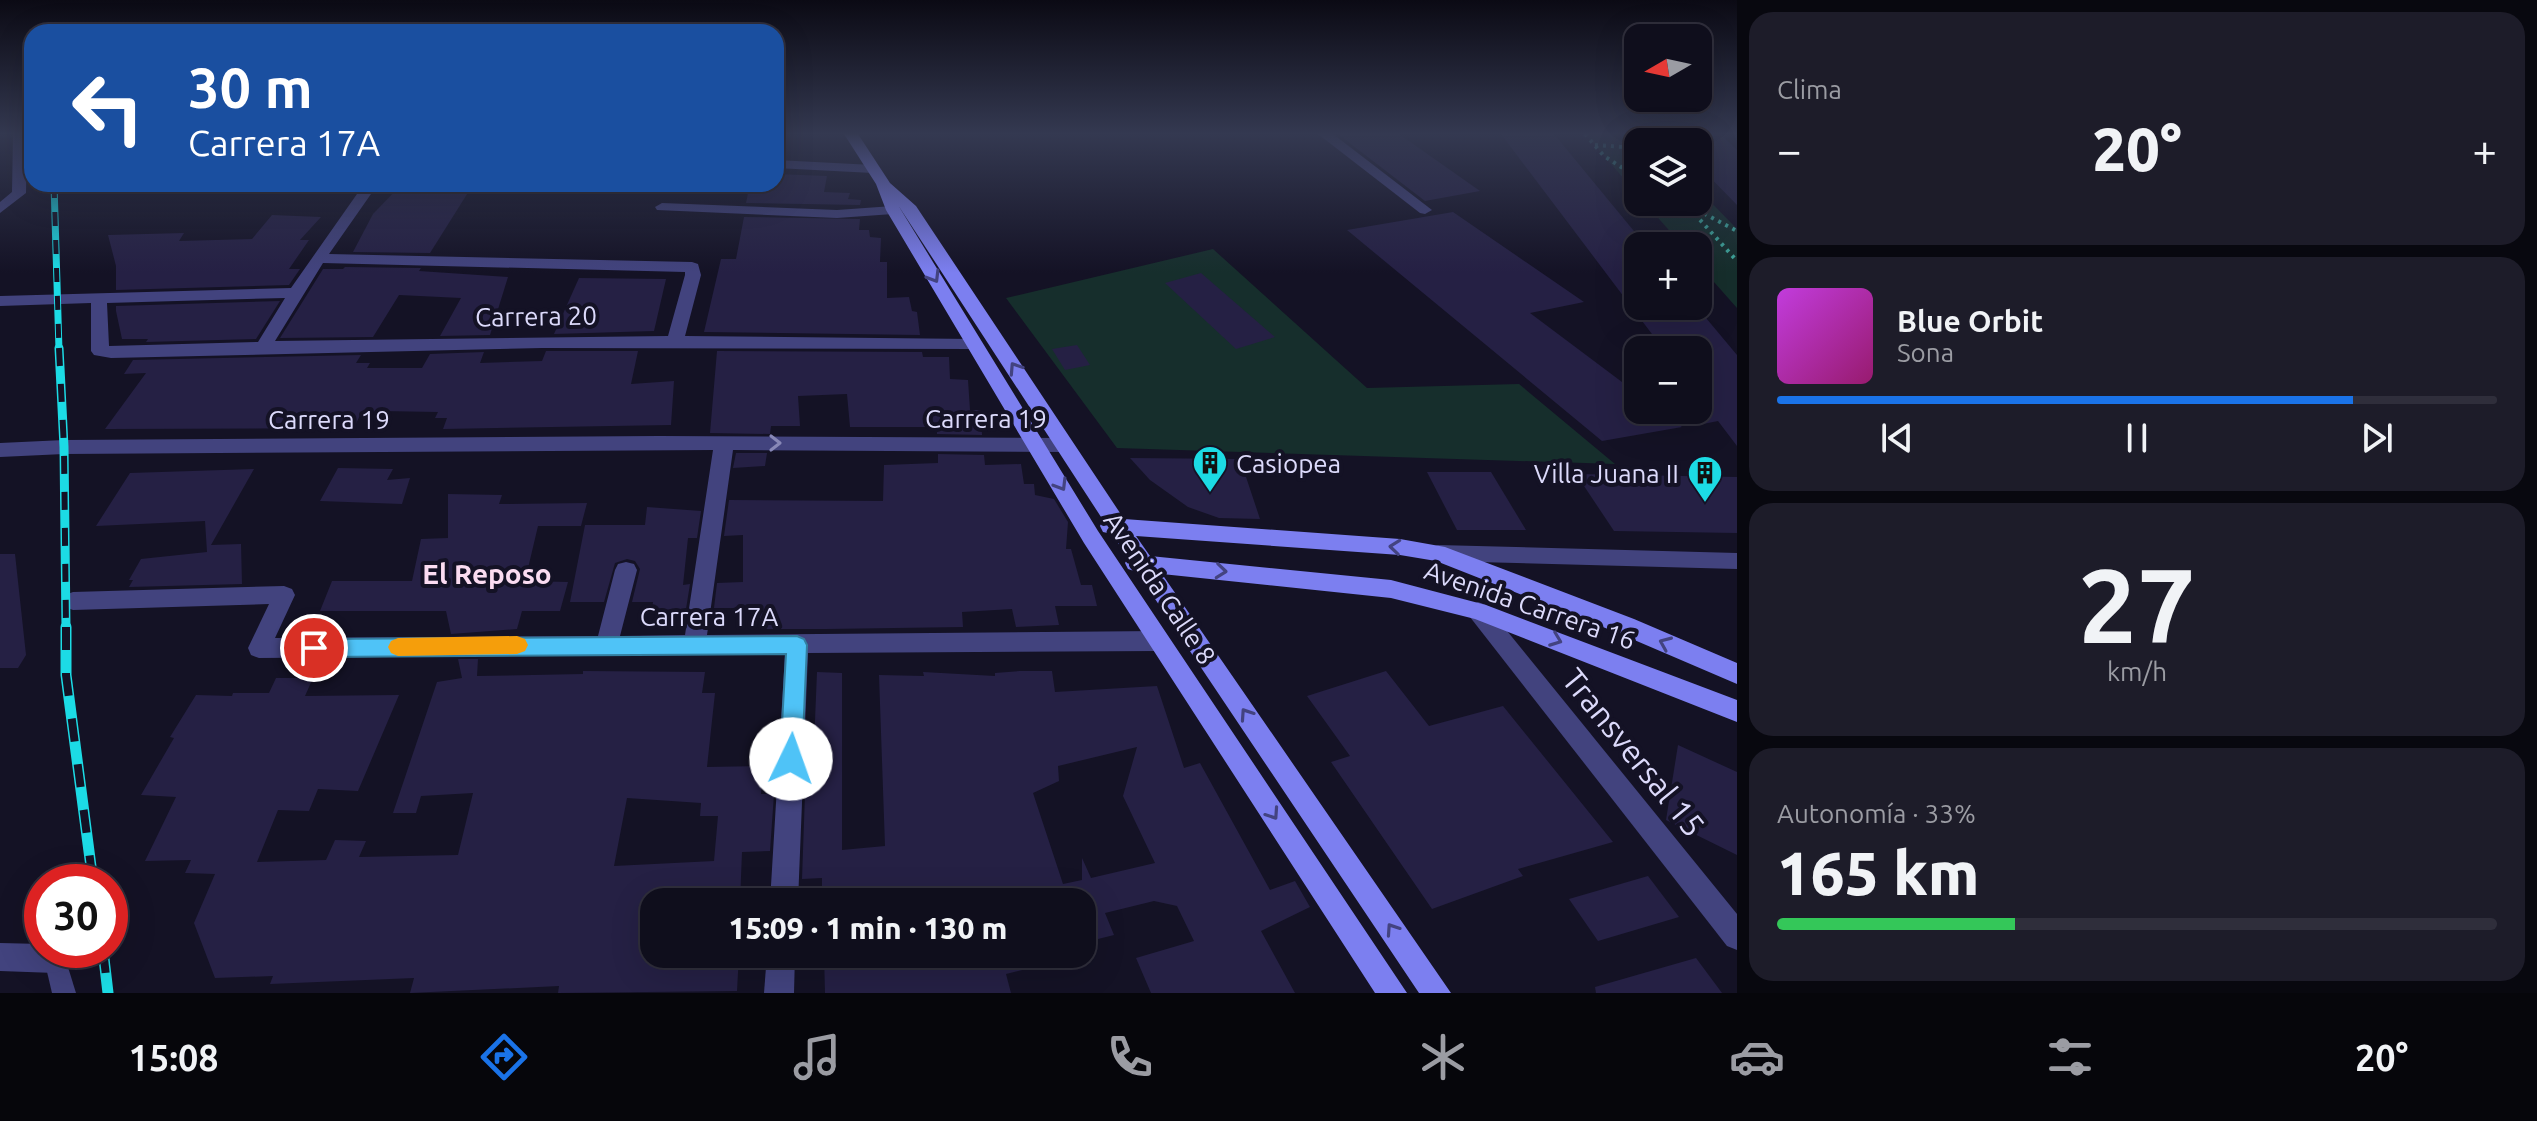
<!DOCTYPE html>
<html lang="es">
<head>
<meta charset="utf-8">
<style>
	:root { --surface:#0f0e1c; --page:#1d1c29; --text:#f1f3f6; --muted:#9b9ca3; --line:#2f2e3b; --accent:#1a73e8 }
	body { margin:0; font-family:Ubuntu,sans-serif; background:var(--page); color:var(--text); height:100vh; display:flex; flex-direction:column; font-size:30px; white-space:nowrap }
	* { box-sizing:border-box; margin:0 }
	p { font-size:26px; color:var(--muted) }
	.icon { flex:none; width:44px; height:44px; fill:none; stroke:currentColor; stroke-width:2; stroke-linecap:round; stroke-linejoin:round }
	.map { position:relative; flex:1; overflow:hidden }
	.drawer { display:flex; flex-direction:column; gap:12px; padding:12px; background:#08080f; width:800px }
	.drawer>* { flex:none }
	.hud { position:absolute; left:24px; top:24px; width:760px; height:168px; border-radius:24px; box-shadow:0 8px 32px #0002,0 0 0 2px var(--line); background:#1a4fa0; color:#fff; overflow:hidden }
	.needle { width:52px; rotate:261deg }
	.buttons { position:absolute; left:1624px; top:24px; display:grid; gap:16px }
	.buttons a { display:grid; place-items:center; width:88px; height:88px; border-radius:16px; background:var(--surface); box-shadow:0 8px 32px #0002,0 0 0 2px var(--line); font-size:40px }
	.speed { position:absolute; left:24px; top:864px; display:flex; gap:16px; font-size:40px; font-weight:700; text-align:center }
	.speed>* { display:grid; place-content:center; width:104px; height:104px; border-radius:50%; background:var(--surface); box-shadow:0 8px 32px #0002,0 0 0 2px var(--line); line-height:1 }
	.speed .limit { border:12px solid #d22; background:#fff; color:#111 }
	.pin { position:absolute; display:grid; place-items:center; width:68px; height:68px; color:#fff; margin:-34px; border:4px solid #fff; border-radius:50%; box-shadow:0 2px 8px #0007 }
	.me { position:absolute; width:88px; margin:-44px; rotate:3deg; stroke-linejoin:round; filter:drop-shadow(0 0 6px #0008) }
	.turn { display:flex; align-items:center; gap:28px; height:168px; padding:0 32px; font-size:36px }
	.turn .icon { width:104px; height:104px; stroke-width:2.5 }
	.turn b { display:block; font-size:56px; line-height:68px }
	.big { font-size:60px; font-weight:800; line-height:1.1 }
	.drawer .tile { flex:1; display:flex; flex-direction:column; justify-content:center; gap:12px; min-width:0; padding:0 28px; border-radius:24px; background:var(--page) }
	.drawer .dial { align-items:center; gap:0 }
	.dial b { font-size:104px; line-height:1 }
	.song { display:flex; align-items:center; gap:24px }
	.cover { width:96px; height:96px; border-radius:12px; background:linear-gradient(135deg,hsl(290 70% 55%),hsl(320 70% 35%)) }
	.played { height:8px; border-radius:4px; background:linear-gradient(90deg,var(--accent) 80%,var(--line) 80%) }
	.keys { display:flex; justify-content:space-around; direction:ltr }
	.heat { display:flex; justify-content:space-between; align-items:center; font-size:44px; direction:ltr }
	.charge { height:12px; border-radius:6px; background:linear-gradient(90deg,#34c759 33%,var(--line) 0) }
	.trip { position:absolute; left:640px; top:888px; width:456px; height:80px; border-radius:24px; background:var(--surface); box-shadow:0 8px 32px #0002,0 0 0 2px var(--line); font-weight:800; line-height:80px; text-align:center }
	.tab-bar { display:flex; height:128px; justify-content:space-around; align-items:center; background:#06060b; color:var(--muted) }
	.tab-bar .icon { width:56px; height:56px }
	.tab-bar .selected { color:var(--accent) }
	.tab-bar b { font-size:36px; color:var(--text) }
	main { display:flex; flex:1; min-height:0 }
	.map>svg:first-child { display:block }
	.green { fill:#162e2c }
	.building { fill:#252044; fill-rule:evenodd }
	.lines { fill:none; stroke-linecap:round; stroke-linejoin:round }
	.path { stroke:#3eab9f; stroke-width:4; stroke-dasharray:3 5; stroke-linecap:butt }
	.pedestrian { fill:#42437e; fill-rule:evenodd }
	.minor { fill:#42437e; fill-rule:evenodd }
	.secondary { fill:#7c7ff0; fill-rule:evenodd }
	.rail-far2-casing { stroke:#1cdbe5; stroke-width:7 }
	.rail-far1-casing { stroke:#1cdbe5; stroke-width:9 }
	.rail-casing { stroke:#1cdbe5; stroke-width:11 }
	.rail-far2 { stroke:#141225; stroke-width:5; stroke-dasharray:14; stroke-linecap:butt }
	.rail-far1 { stroke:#141225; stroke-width:6; stroke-dasharray:18; stroke-linecap:butt }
	.rail { stroke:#141225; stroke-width:8; stroke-dasharray:23; stroke-linecap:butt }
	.oneway { stroke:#434380 }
	.oneway2 { stroke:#8787b6 }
	.route { fill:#4fc3f7; stroke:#337fa1; stroke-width:2 }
	.slow { fill:#f59e0b }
	.labels { text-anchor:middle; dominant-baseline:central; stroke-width:8; stroke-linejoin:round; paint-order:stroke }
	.street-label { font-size:26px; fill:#dcdafb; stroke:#141225 }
	.poi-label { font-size:26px; fill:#dcdafb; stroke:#141225; text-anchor:start }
	.neighbourhood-label { font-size:28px; font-weight:bold; fill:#fbdcf1; stroke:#141225 }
	.near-street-label { font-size:32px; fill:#dcdafb; stroke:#141225 }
</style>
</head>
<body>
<main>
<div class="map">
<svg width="1737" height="993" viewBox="0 0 1737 993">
	<rect width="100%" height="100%" fill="#141225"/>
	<g class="green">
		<polygon points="1585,134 1646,134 1653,142 1638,142 1638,195"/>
		<polygon points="1698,189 1737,229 1737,308 1698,264 1698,246 1683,246 1644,202 1698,202"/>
		<polygon points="1213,249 1367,388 1519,384 1615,464 1117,448 1006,298"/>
	</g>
	<g class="building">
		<polygon points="1338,134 1399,134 1480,191 1425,201"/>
		<polygon points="1501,134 1554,134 1638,236 1638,306 1696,306 1737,355 1737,446 1718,421 1698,425 1698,350 1664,350"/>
		<polygon points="1698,134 1720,134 1737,150 1737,205 1698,165"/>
		<polygon points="776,174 827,176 824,192 850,193 848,199 861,200 860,205 746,203 749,188 776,186"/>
		<polygon points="400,186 469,191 430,253 353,252 373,214"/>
		<polygon points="1453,212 1584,302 1530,313 1638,394 1638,410 1659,410 1682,427 1602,441 1347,230"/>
		<polygon points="272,215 321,217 300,240 309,240 289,269 300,269 289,285 116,290 116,266 108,235 184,233 179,241 252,239"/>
		<polygon points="744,217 860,219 859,230 869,230 870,237 881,238 880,262 887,262 887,298 909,297 912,311 917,312 920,335 704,332 721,259 736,259"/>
		<polygon points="345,267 421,268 419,271 508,277 490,335 440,336 461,298 399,295 373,337 280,338 323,269 343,269"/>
		<polygon points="1201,273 1275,337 1236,349 1165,283"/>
		<polygon points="579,278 666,279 654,331 554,334"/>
		<polygon points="280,301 256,339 146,342 148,339 122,339 116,311 116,306"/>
		<polygon points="1077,345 1090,365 1065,370 1052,349"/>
		<polygon points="546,351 638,351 631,384 674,381 671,425 443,429 447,418 435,418 438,412 381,411 361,413 354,428 105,429 146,373 124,374 133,360 361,355 356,363 370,363 367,368 422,368 430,354 484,352 480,363 542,361"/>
		<polygon points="717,351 922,352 923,357 949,357 950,379 968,380 970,410 981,410 982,435 937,434 937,427 850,427 847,394 798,396 800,426 771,426 770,434 710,433"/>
		<polygon points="736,453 767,453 765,466 733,468"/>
		<polygon points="938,454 984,455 985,465 1021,464 1024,484 1034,484 1035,495 1054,499 1068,522 1066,549 1071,549 1081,585 1092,585 1097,606 1055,606 1059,625 1016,627 1012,609 962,612 963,627 827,629 759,629 761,608 714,608 717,583 743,582 743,535 724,536 729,500 883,501 884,465 938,463"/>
		<polygon points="1130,458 1240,459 1260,519 1219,518 1188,507 1150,480"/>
		<polygon points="338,468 393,469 387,480 410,478 402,504 320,501"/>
		<polygon points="254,469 211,545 241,544 242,584 129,587 133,580 129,580 141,559 207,552 205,521 96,526 130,473"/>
		<polygon points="1427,472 1491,472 1526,530 1457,530"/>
		<polygon points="1576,474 1737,477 1737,533 1614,531"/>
		<polygon points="448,494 502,495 499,504 587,503 581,526 538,526 525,581 568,582 560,611 522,611 517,629 451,634 446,611 320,611 332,581 412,581 421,539 448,538"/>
		<polygon points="647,507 701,511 697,538 688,538 683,585 690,584 686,609 652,610 653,602 632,602 640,569 635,561 627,559 615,563 604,602 570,602 585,525 645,525"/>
		<polygon points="0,554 15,554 26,655 18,668 0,668"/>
		<path d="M 458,659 L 478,659 L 477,676 L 583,674 L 583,671 L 705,672 L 702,693 L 715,693 L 707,767 L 763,766 L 761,794 L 774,794 L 770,851 L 742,852 L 740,902 L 654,902 L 654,954 L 739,954 L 737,991 L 558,993 L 559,986 L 410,993 L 414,978 L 270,984 L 273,976 L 215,978 L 194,923 L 215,874 L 185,873 L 191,860 L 145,861 L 176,797 L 141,795 L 174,738 L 170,737 L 196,695 L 232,696 L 233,693 L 269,693 L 276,678 L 313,678 L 305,696 L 399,695 L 358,791 L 318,789 L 309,811 L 278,810 L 257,862 L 326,860 L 335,840 L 366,841 L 359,857 L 458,855 L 473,793 L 421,796 L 416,813 L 393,813 L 437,682 L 462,678 ZM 627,798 L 701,803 L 700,816 L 718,816 L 714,861 L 614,866 Z"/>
		<path d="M 1020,671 L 1052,671 L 1055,692 L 1157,686 L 1184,768 L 1200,763 L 1270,890 L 1295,881 L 1310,907 L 1261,931 L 1295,993 L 1151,993 L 1136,958 L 1194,941 L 1177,906 L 1154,901 L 1105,913 L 1114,935 L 1082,943 L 1082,902 L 822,902 L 822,878 L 802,879 L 805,794 L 812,794 L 817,672 L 842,673 L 842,850 L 885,846 L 879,675 L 924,676 L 923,672 L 995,676 L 995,673 ZM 1137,747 L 1123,796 L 1155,863 L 1091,878 L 1082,858 L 1082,880 L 1063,884 L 1033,793 L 1059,781 L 1058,766 Z"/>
		<polygon points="1386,671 1429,726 1503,706 1613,842 1518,869 1523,876 1432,909 1331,762 1350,756 1307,696"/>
		<polygon points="1678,745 1737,772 1737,855 1666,820"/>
		<polygon points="1648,876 1679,917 1598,941 1569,899"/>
		<polygon points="824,954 1054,954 1055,962 1006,974 1011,993 825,993"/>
		<polygon points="1696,958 1722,993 1596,993 1595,987"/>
	</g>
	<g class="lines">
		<g class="path">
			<polyline points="1585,134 1604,156 1638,178"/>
			<polyline points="1658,134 1665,142"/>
			<polyline points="1595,145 1638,148"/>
			<polyline points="1684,202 1737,261"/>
			<polyline points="1690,206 1737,231"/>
		</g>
		<polygon class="pedestrian" points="47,951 63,951 76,993 52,993 44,959"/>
		<g class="minor">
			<polygon points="13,134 27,134 26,193 0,213 0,202 12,192"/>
			<polygon points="1318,134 1333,134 1432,210 1425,214 1420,213"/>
			<polygon points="776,160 873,165 880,169 873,173 776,168"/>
			<path d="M 364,184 L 378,184 L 329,254 L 692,262 L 698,264 L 701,275 L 685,336 L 974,339 L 983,344 L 974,349 L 542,348 L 111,358 L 94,355 L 91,351 L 91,303 L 0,306 L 0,296 L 291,288 ZM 323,263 L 685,272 L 685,275 L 668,336 L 275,341 ZM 285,298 L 258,342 L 109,346 L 107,303 Z"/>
			<polygon points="662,203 837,210 893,206 900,210 893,214 837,218 657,210 655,207"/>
			<polygon points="659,436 1064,438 1074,445 1064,452 733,450 707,635 1158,631 1166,634 1169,641 1166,648 1158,651 808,653 798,902 770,902 785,654 259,658 251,655 248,648 269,604 73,610 65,607 62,601 65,595 73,592 284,586 292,589 295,595 275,638 598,636 615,570 618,564 626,562 634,564 637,570 620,636 685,635 713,450 64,454 0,457 0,443 64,440"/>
			<polygon points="1438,545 1737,553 1737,569 1438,561 1431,559 1427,553 1431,547"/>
			<polygon points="1478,602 1486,605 1737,914 1737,950 1727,946 1470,617 1467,611 1470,605"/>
			<polygon points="0,943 42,944 42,950 66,950 69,959 65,969 55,973 0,971"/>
			<polygon points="767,954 795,954 794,993 764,993"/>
		</g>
		<polygon class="secondary" points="844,134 858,134 890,183 916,206 1124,519 1400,539 1445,547 1634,619 1737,663 1737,684 1618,633 1436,561 1400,555 1136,536 1150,556 1391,580 1486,605 1737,700 1737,722 1475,619 1391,598 1162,574 1451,993 1419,993 1137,572 1128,569 1125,563 1128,558 1112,534 1103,532 1100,526 1103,520 898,205 1098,531 1407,993 1375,993 1084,543 886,210 876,184"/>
		<defs>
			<polyline id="rail-far2" points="54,184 59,350"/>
			<polyline id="rail-far1" points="59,348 64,447 66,629"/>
			<g id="rail">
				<polyline points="66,627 66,675 93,882"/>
				<polyline points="103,950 108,993"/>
			</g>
		</defs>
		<use href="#rail-far2" class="rail-far2-casing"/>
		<use href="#rail-far1" class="rail-far1-casing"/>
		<use href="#rail" class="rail-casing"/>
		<use href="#rail-far2" class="rail-far2"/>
		<use href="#rail-far1" class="rail-far1"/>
		<use href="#rail" class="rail"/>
	</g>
	<defs><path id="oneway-chevron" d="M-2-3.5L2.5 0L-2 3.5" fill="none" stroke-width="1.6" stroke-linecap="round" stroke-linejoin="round" transform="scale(2)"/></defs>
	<g class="oneway">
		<use href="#oneway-chevron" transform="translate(934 277) rotate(59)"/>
		<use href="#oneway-chevron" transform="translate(1015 368) rotate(-123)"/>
		<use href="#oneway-chevron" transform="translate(1061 485) rotate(59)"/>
		<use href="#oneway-chevron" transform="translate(1395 547) rotate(-174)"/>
		<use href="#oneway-chevron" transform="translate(1221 571) rotate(6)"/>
		<use href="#oneway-chevron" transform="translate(1556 640) rotate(21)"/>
		<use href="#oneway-chevron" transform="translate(1665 643) rotate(-157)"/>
		<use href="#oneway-chevron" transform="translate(1246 714) rotate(-124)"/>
		<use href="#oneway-chevron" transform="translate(1273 814) rotate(56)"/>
		<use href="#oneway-chevron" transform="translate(1392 929) rotate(-124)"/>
	</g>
	<use class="oneway2" href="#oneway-chevron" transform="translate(775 443)"/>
	<linearGradient id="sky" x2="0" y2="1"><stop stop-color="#0b0a14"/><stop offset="0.49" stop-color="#343951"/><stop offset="1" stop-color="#343951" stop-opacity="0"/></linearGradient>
	<rect width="1737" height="273" fill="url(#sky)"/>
	<polygon class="route" points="797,636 804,639 807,645 802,759 799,766 791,769 783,766 780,759 786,654 314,657 307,654 304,648 307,642 314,639"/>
	<polygon class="slow" points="517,636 525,639 528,645 525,651 517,654 398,656 391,653 388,647 391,641 398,638"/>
	<defs>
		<symbol id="building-pin" viewBox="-11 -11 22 30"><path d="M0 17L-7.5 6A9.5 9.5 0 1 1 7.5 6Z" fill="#1cdbe5" stroke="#141225"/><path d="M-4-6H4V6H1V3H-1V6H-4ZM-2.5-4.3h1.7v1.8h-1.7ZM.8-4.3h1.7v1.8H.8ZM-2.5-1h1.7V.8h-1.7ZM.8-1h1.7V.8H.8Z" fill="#111"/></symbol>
	</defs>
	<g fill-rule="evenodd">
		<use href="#building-pin" x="1190" y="443" width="40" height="54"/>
		<use href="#building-pin" x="1685" y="453" width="40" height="54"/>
	</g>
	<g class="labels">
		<g class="street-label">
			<text transform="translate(536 316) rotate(-1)">Carrera 20</text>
			<text x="986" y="418">Carrera 19</text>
			<text x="329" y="419">Carrera 19</text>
			<text transform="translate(1160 588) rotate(56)">Avenida Calle 8</text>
			<text transform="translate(1530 605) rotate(19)">Avenida Carrera 16</text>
			<text x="709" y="616">Carrera 17A</text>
		</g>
		<g class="poi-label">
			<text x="1236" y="463">Casiopea</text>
			<text x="1679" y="473" text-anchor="end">Villa Juana II</text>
		</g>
		<g class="neighbourhood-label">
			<text x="487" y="573">El Reposo</text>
		</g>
		<g class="near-street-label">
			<text transform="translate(1634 752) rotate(51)">Transversal 15</text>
		</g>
	</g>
</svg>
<div class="buttons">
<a><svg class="needle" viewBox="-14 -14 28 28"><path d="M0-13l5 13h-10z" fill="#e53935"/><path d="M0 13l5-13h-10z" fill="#9b9ca3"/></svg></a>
<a><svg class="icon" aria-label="layers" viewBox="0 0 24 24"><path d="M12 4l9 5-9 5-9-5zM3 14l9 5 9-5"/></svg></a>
<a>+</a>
<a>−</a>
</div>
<div class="speed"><div class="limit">30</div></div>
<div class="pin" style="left:314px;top:648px;background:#d93025"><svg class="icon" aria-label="arrive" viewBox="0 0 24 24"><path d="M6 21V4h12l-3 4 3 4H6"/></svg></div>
<svg class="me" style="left:791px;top:759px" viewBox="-20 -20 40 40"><circle r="19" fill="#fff"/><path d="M0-13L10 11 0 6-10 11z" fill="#4fc3f7"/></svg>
<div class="trip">15:09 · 1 min · 130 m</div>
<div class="hud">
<div class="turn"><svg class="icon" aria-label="left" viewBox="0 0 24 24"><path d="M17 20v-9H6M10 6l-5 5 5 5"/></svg><div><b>30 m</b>Carrera 17A</div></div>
</div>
</div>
<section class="drawer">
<div class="tile"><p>Clima</p>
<div class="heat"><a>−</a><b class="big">20°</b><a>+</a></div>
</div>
<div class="tile">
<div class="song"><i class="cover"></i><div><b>Blue Orbit</b><p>Sona</p></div></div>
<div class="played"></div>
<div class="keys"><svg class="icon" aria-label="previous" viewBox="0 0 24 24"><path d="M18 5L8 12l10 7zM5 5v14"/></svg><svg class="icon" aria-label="pause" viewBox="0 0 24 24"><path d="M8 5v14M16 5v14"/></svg><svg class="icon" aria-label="next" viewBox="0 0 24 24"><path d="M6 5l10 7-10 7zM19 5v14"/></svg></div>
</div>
<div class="tile dial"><b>27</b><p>km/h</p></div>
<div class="tile"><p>Autonomía · 33%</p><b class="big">165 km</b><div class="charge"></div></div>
</section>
</main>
<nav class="tab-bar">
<b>15:08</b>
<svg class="icon selected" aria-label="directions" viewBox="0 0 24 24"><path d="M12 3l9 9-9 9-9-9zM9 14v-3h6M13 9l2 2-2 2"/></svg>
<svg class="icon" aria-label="music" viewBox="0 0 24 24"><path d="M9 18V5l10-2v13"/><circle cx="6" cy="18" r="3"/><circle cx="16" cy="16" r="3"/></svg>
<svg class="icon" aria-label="phone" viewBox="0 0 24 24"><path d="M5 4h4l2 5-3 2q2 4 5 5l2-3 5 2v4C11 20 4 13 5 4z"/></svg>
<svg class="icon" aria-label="climate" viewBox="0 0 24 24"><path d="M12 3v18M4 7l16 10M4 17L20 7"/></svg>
<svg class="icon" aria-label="car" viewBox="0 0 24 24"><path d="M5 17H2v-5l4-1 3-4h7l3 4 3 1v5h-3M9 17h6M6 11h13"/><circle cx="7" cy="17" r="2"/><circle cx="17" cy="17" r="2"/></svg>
<svg class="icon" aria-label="filters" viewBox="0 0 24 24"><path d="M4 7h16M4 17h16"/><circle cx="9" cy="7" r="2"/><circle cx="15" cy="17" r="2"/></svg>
<b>20°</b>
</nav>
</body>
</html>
